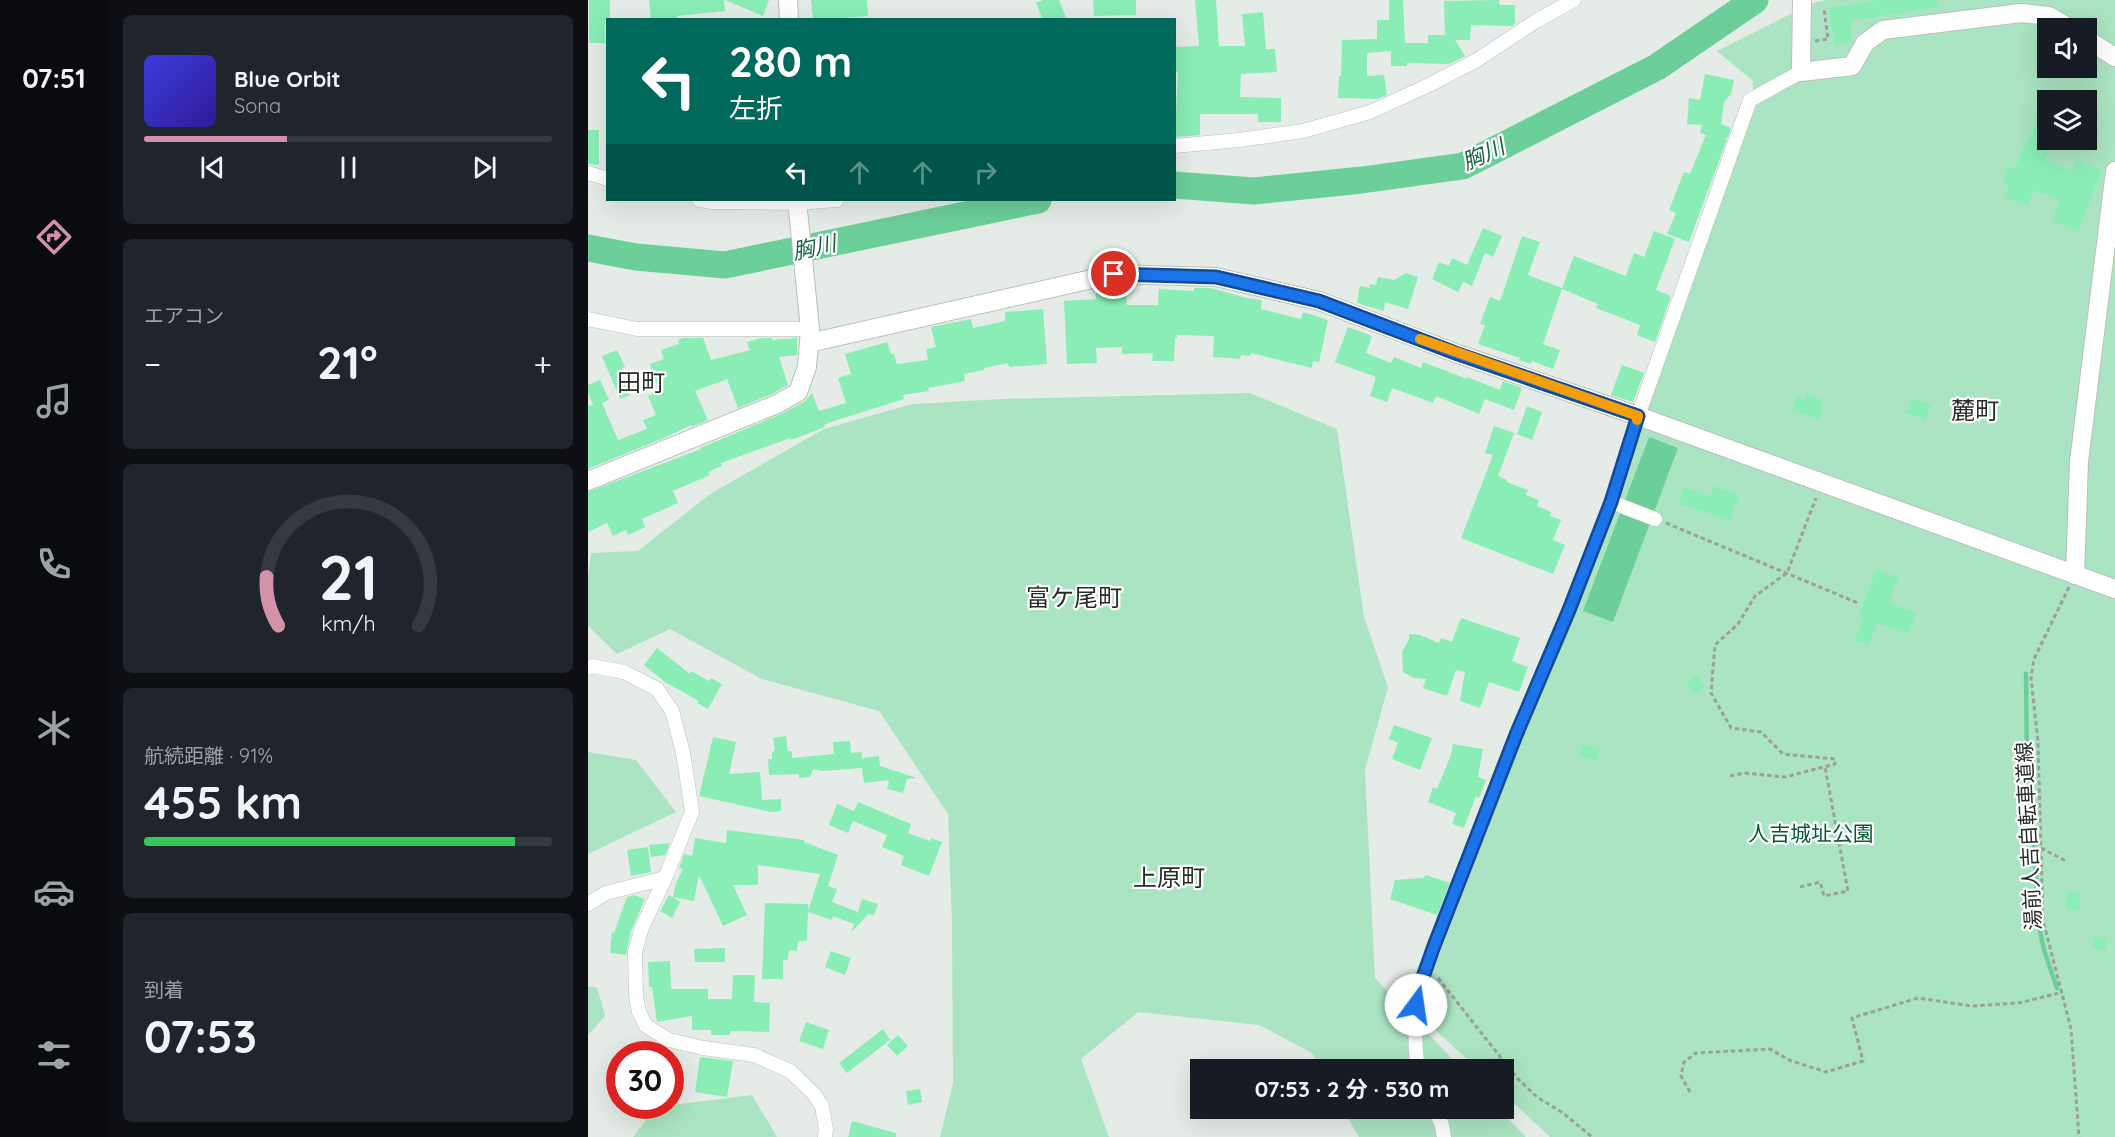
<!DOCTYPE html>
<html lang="ja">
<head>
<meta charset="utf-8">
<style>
	:root { --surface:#171b24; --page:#20242c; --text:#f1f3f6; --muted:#9ea1a6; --line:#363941; --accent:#d392aa }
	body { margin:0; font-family:Quicksand,"Noto Sans JP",sans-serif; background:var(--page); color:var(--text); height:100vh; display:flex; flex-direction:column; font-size:22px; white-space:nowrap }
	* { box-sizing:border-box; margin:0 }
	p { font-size:20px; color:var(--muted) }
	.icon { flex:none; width:33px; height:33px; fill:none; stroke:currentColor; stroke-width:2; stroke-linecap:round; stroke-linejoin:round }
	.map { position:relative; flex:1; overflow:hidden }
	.details { display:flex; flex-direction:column; gap:15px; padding:15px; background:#0d0f14; width:480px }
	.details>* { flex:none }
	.top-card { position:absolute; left:18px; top:18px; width:570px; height:183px; border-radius:0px; box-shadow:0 6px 24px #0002; background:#00695c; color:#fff; overflow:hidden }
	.tools { position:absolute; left:1449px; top:18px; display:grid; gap:12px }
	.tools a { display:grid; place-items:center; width:60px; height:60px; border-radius:0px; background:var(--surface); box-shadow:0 6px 24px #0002; font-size:30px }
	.speed { position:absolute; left:18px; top:1041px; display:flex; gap:12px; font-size:30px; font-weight:700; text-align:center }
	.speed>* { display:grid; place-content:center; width:78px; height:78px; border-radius:50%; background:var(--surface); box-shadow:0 6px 24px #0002; line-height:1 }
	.speed .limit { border:9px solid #d22; background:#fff; color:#111 }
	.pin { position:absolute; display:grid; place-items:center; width:51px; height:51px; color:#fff; margin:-26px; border:3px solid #fff; border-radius:50%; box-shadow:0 2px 6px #0007 }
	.me { position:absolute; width:66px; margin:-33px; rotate:14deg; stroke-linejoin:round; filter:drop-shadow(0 0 4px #0008) }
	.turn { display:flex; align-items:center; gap:21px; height:126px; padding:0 24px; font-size:27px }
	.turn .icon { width:78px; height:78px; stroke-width:2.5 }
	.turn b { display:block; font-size:42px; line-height:51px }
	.lanes { display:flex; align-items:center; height:57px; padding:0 24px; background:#0003; justify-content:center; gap:30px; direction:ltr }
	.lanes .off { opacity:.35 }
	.big { font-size:45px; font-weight:700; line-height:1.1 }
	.details .widget { flex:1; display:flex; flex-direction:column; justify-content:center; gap:9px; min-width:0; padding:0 21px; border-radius:9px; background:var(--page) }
	.details .dial { align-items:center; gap:0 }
	.dial svg { height:156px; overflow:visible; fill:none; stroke:var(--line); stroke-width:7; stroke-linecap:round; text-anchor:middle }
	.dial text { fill:var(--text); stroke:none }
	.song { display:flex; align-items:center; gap:18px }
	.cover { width:72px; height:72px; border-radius:9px; background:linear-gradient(135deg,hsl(240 70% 55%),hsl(250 70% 35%)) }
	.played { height:6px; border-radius:3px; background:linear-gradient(90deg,var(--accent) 35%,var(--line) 35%) }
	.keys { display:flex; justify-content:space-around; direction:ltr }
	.heat { display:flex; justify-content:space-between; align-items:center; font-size:33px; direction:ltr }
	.charge { height:9px; border-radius:4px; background:linear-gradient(90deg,#34c759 91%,var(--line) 0) }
	.trip { position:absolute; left:602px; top:1059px; width:324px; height:60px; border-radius:0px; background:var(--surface); box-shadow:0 6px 24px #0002; font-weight:700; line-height:60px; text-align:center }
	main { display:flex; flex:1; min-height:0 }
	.tabs { display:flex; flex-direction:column; width:108px; justify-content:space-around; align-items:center; background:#090b0e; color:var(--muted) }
	.tabs .icon { width:42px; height:42px }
	.tabs .on { color:var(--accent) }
	.tabs b { font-size:27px; color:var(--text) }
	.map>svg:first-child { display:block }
	.green { fill:#abe4c2; fill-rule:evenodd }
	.water { fill:#6ccf9a }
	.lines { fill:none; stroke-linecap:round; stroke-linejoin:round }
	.stream { stroke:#6ccf9a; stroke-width:4.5 }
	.river { stroke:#6ccf9a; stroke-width:27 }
	.building { fill:#8aedb6 }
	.street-casing { stroke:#b9c0bc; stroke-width:15 }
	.secondary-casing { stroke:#b9c0bc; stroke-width:20 }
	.path { stroke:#9ba09d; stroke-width:3; stroke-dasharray:4.5 3; stroke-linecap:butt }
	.street { stroke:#fff; stroke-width:14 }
	.secondary { stroke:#fff; stroke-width:18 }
	.route-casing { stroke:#114b97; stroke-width:15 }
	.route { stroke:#1a73e8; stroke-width:10 }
	.slow { stroke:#f59e0b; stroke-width:10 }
	.labels { text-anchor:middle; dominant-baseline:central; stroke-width:4.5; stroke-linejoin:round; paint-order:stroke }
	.park-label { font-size:21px; fill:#095837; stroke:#fff }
	.street-label { font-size:21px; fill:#292c2a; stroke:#fff }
	.water-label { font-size:22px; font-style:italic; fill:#1b6442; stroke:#fff }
	.quarter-label { font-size:24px; fill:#292c2a; stroke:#fff }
</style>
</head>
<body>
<main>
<nav class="tabs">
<b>07:51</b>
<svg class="icon on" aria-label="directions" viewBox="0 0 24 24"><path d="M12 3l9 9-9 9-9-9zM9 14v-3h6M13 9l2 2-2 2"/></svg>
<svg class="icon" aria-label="music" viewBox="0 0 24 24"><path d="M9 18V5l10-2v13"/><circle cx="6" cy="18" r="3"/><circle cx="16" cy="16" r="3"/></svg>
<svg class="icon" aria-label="phone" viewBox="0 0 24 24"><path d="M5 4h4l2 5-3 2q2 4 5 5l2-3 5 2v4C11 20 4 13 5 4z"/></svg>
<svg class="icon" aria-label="climate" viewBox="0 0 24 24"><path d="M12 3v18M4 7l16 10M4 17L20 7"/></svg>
<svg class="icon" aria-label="car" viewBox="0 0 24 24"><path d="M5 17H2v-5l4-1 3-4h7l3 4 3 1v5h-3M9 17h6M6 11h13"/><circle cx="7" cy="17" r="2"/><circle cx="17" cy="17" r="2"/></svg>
<svg class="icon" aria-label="filters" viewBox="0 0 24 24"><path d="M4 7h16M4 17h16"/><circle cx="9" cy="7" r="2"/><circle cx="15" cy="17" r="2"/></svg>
</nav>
<section class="details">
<div class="widget">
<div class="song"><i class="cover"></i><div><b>Blue Orbit</b><p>Sona</p></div></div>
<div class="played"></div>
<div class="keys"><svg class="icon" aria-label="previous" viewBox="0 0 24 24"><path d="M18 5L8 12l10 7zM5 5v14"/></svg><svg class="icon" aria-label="pause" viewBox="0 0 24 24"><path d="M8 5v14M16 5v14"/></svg><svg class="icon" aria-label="next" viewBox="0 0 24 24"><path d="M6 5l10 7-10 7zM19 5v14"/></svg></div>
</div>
<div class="widget"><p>エアコン</p>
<div class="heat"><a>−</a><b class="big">21°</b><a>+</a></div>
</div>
<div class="widget dial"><svg viewBox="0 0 100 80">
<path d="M14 69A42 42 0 1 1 86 69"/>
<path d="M14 69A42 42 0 0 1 8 44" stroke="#d392aa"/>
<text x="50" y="56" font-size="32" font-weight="700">21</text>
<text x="50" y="72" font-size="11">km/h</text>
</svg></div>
<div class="widget"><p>航続距離 · 91%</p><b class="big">455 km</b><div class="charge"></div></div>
<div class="widget"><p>到着</p><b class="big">07:53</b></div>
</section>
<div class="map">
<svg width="1527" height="1137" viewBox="0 0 1527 1137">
	<rect width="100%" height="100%" fill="#e5ece8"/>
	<g class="green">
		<path d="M 1238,0 L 1527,0 L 1527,1137 L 962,1137 L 915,1093 L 915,1070 L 890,1069 L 834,1018 L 846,961 L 1164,104 L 1165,81 L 1129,51 L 1222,4 ZM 1460,28 L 1498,28 L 1498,68 L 1460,68 ZM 1460,100 L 1498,100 L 1498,140 L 1460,140 Z"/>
		<polygon points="662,393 749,429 776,617 800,687 777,770 787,978 874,1069 734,1069 724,1053 671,1025 550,1012 493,1059 521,1137 352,1137 365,1083 364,923 360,814 291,711 174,679 82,629 29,654 0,626 0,576 3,553 50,551 122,494 236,429 324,404 414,399"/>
		<polygon points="0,752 48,760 88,812 0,854"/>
		<polygon points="0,987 9,987 17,1016 0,1035"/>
		<polygon points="164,1095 189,1137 45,1137 68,1107"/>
		<polygon points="755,1109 911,1109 938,1137 771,1137"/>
	</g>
	<polygon class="water" points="1061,437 1090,448 1025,622 995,611"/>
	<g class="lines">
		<polyline class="stream" points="1438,674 1439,773 1444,795 1450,921 1456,950 1469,988"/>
		<g class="river">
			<polyline points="586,185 666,191 774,180 875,166 1069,67 1167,0"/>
			<polyline points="0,248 48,257 137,265 450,200"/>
		</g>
	</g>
	<g class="building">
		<polygon points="1,0 22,0 22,20 17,20 17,43 1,43"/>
		<polygon points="61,0 136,0 137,11 89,16 89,20 63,20"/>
		<polygon points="137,0 181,0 175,16"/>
		<polygon points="223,0 279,0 280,16 225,20"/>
		<polygon points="455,0 471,0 479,20 455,20 448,3"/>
		<polygon points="505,0 548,0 548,15 506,16"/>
		<polygon points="607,0 628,0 631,46 657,46 654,14 675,12 678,49 687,49 689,72 653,74 652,97 693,98 693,122 670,122 670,114 612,114 612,135 587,137 590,72 586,72 586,47 611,46"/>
		<polygon points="801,0 815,0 817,43 840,43 840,35 857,35 856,1 911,0 911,5 927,5 927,24 924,26 883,25 882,40 867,40 877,56 861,64 819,63 819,66 803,66 803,51 779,53 779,76 796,75 799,95 788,99 750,98 751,76 753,76 754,40 789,39 789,20 801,20"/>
		<polygon points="1291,0 1350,0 1351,7 1262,21 1264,42 1246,45 1241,8"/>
		<polygon points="1117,74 1146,80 1143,94 1136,102 1133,124 1143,128 1101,242 1079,234 1088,213 1081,210 1096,172 1102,174 1118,135 1112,133 1114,125 1099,124 1101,98 1112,100"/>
		<polygon points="1459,98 1460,148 1462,149 1457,160 1484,171 1488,160 1514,170 1490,231 1464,221 1472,200 1446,190 1440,206 1416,197 1421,184 1414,182 1420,166 1427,169 1438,140 1441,141"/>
		<polygon points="0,130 11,130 11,165 0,164"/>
		<polygon points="895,228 914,236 905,257 897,253 884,286 875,282 870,292 844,279 851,262 861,266 864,258 879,265"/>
		<polygon points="1066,231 1087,239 1068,290 1083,296 1067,342 1049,335 1052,325 1008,308 1010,304 974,289 955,344 972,350 965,369 944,361 943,364 931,360 932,358 890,344 897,325 892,324 902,297 912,301 934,236 952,242 940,275 974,288 986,256 1038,276 1046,253 1056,257"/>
		<polygon points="818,273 830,277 820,309 797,302 796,311 769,303 772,286 781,288 782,284 788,285 790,277 806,280"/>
		<polygon points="606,288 623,288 658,298 674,300 673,309 713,319 715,312 740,320 731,362 725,361 724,368 663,353 663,356 653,355 652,359 625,357 626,336 589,335 589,338 587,338 586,361 564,361 565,353 534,354 534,347 508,348 509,363 479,364 476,301 508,299 508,293 538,293 539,305 570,305 571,289 606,291"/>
		<polygon points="455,309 459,364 421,367 420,363 396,368 396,370 376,374 377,381 340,388 341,391 315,395 316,399 243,422 236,425 237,427 203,440 202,438 133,463 134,466 120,472 122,475 85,491 90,503 54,519 57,527 40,535 38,530 25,536 19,523 0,532 0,492 113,449 112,448 193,414 216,402 224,393 231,411 258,403 250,378 263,374 257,354 299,342 303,354 306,354 309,364 340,360 338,349 348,347 343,327 383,319 385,328 417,321 417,312"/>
		<polygon points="760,327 784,336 778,353 803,363 806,357 833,368 835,362 879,379 879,377 912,390 915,381 934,388 926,410 897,399 891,414 848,396 845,403 804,388 799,402 782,396 788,377 747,362"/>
		<polygon points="95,338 115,338 123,360 162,350 159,342 173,338 184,338 184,340 209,338 209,355 191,357 200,385 184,394 150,408 139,379 107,391 120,420 104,427 103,425 78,437 0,469 0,406 5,405 0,393 0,385 12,380 21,400 14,403 30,440 59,429 55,420 68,415 60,396 71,391 62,364 76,359 73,350 91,344 90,340"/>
		<polygon points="29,350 37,367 32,370 42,395 32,399 14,356"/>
		<polygon points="1034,365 1056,373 1045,402 1023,395"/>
		<polygon points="1219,394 1234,400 1232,406 1236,407 1231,420 1204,410 1209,397 1217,400"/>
		<polygon points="1324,398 1343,405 1337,420 1318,413"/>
		<polygon points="939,406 954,412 944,440 929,434"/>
		<polygon points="906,426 926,433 910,476 919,480 919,482 940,490 938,495 951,500 949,506 963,512 962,516 973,520 965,540 977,545 965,574 873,538 905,455 897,453"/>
		<polygon points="1126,486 1151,495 1142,521 1102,507 1091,505 1096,488 1122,496"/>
		<polygon points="1289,569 1310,577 1301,602 1328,613 1320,634 1289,623 1281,645 1267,640 1275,618 1270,616"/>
		<polygon points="873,618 932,638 924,661 940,667 931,692 901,682 892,708 872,701 877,672 868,670 859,696 835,688 838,679 826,678 815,672 814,652 821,639 821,634 832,635 851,643 853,638 864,642"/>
		<polygon points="69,648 102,674 103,671 121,681 123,678 134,684 120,709 109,703 111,701 77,682 56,665"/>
		<polygon points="1109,676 1117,687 1106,694 1098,683"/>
		<polygon points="806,725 844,738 832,770 804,759 810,743 801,739"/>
		<polygon points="198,736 200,751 204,751 204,758 246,754 245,742 262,741 263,753 274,752 274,758 291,756 292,766 329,778 319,779 315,793 299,789 301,780 276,783 274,768 234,771 225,769 222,777 211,778 211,774 181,775 180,759 184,759 184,752 187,751 185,738"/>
		<polygon points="125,737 148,742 141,774 172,772 174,800 193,799 193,811 183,812 111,796"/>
		<polygon points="865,744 895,749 890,777 898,780 891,798 888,796 876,828 864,824 868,813 840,802 845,787 849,789 863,755"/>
		<polygon points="995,744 1012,750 1008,761 991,755"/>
		<polygon points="270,802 323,824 320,833 342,841 343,838 354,842 341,876 313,865 316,856 294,847 299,835 265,821 260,833 241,825 249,804 266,811"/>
		<polygon points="139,830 216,840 216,842 250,855 240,886 249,889 244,902 270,912 274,899 290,904 286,915 280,914 263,933 266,924 245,916 244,920 220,912 219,941 210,941 209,951 201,950 200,960 195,960 195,979 174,979 177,903 220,904 220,911 232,874 170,865 170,885 145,885 159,915 135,926 111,875 106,901 85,897 88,883 95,869 91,868 96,854 104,856 107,838 138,843"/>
		<polygon points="82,843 77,855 63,857 61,845"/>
		<polygon points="60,847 63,872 43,876 39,850"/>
		<polygon points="837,875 862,883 849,915 802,899 807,880 836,878"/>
		<polygon points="1479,892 1492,893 1491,910 1478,909"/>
		<polygon points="46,895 57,899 43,931 38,955 22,953 24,932 26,933 39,897"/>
		<polygon points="81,895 92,902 84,918 72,911"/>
		<polygon points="1506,936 1519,938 1518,950 1505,948"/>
		<polygon points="137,948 137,962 107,962 106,949"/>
		<polygon points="243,951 263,958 257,975 237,967"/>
		<polygon points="82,961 83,989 120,989 120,999 144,999 145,975 167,975 166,1002 182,1003 181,1032 142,1031 142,1035 123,1035 123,1030 104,1030 104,1016 69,1022 64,987 61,987 60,962"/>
		<polygon points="218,1022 241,1030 235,1049 211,1041"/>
		<polygon points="295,1029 302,1040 259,1073 251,1063"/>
		<polygon points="310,1035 320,1046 309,1056 299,1045"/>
		<polygon points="112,1057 145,1061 139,1097 107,1092"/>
		<polygon points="332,1089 334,1102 320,1105 318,1091"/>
		<polygon points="264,1121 308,1133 308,1137 260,1137"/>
	</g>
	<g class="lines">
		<defs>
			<g id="street">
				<polyline points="586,146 651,140 715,131 782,112 841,85 889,60 948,21 986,0"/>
				<polyline points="0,173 20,179"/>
				<polyline points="111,200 124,202 209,203 249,200"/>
				<polyline points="0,319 49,329 222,329"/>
				<polyline points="1023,502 1067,519"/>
				<polyline points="0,668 4,666 36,672 69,689 84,711 95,752 104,812 77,878 53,930 47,952 48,996 51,1012 58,1026 81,1040 115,1048 166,1055 202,1071 226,1094 234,1106 238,1130 237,1137"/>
				<polyline points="0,904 18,893 77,878"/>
				<path d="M 830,1070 C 826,1042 826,1018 830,991 L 928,735 L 981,610 L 1023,502 L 1050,416 L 1162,100 L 1213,72"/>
				<polyline points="846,1108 854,1125 856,1137"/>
			</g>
			<g id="secondary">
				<polyline points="200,0 201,20"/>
				<polyline points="1214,0 1213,72 1264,66 1277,43 1295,30 1433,13 1461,16 1481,28"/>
				<polyline points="1498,39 1527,57"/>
				<polyline points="221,343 526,274 628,277 731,301 870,354 1050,416 1527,589"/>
				<polyline points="0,481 189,404 210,392 219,367 222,329 209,200"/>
				<polyline points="1487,575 1491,462 1527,171"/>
			</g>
		</defs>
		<use href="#street" class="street-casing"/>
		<use href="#secondary" class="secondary-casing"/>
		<g class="path">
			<polyline points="1227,41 1240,39 1236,9"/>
			<polyline points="1078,523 1270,603"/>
			<polyline points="1481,587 1446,659 1443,678 1450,742 1455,920 1483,1029 1491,1137"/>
			<polyline points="1142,776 1156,773 1197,777 1247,764 1247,759 1195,754 1173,732 1143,728 1123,693 1127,645 1150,624 1167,596 1199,573 1228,498"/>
			<polyline points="1453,848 1478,861"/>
			<polyline points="1212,887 1232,882 1236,896 1260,891 1237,767"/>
			<polyline points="850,978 929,1078 949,1097 975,1113 1004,1137"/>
			<polyline points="1102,1092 1093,1076 1096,1062 1108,1053 1182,1049 1201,1060 1238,1072 1275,1061 1264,1018 1330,998 1384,1006 1431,1003 1475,992"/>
		</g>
		<use href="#street" class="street"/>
		<use href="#secondary" class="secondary"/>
	</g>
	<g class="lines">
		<defs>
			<polyline id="route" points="526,274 628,277 731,301 870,354 1050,416 1023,502 981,610 928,735 846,946 830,991 828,1005"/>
		</defs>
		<use href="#route" class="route-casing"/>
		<use href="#route" class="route"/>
		<polyline class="slow" points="832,339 1050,416 1049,420"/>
	</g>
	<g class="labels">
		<g class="park-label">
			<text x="1223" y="833">人吉城址公園</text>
		</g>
		<g class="street-label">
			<text transform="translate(1440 836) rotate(-93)">湯前人吉自転車道線</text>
		</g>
		<g class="water-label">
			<text transform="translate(895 154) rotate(-24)">胸川</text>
			<text transform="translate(226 247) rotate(-12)">胸川</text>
		</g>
		<g class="quarter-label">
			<text x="53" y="382">田町</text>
			<text x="1387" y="410">麓町</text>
			<text x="486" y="597">富ケ尾町</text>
			<text x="581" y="877">上原町</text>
		</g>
	</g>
</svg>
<div class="tools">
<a><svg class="icon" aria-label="sound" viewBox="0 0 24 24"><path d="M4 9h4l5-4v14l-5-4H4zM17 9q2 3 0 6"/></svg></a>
<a><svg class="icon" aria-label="layers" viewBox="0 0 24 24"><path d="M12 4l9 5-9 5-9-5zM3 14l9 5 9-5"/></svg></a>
</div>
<div class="speed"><div class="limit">30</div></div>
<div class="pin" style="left:526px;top:274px;background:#d93025"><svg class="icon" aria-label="arrive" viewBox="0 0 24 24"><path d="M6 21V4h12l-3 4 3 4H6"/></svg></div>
<svg class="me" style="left:828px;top:1005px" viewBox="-20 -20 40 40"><circle r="19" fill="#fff"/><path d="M0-13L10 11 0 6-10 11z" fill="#1a73e8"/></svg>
<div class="trip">07:53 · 2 分 · 530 m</div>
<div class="top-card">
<div class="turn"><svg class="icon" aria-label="left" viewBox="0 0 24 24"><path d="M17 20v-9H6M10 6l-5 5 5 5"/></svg><div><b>280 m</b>左折</div></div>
<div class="lanes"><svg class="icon" aria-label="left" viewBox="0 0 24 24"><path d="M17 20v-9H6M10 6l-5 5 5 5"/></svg><svg class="icon off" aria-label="ahead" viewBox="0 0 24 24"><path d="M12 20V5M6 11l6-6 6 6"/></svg><svg class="icon off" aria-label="ahead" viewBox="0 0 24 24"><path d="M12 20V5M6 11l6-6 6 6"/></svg><svg class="icon off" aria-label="right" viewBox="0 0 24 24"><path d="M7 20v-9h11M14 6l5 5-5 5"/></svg></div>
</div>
</div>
</main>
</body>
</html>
